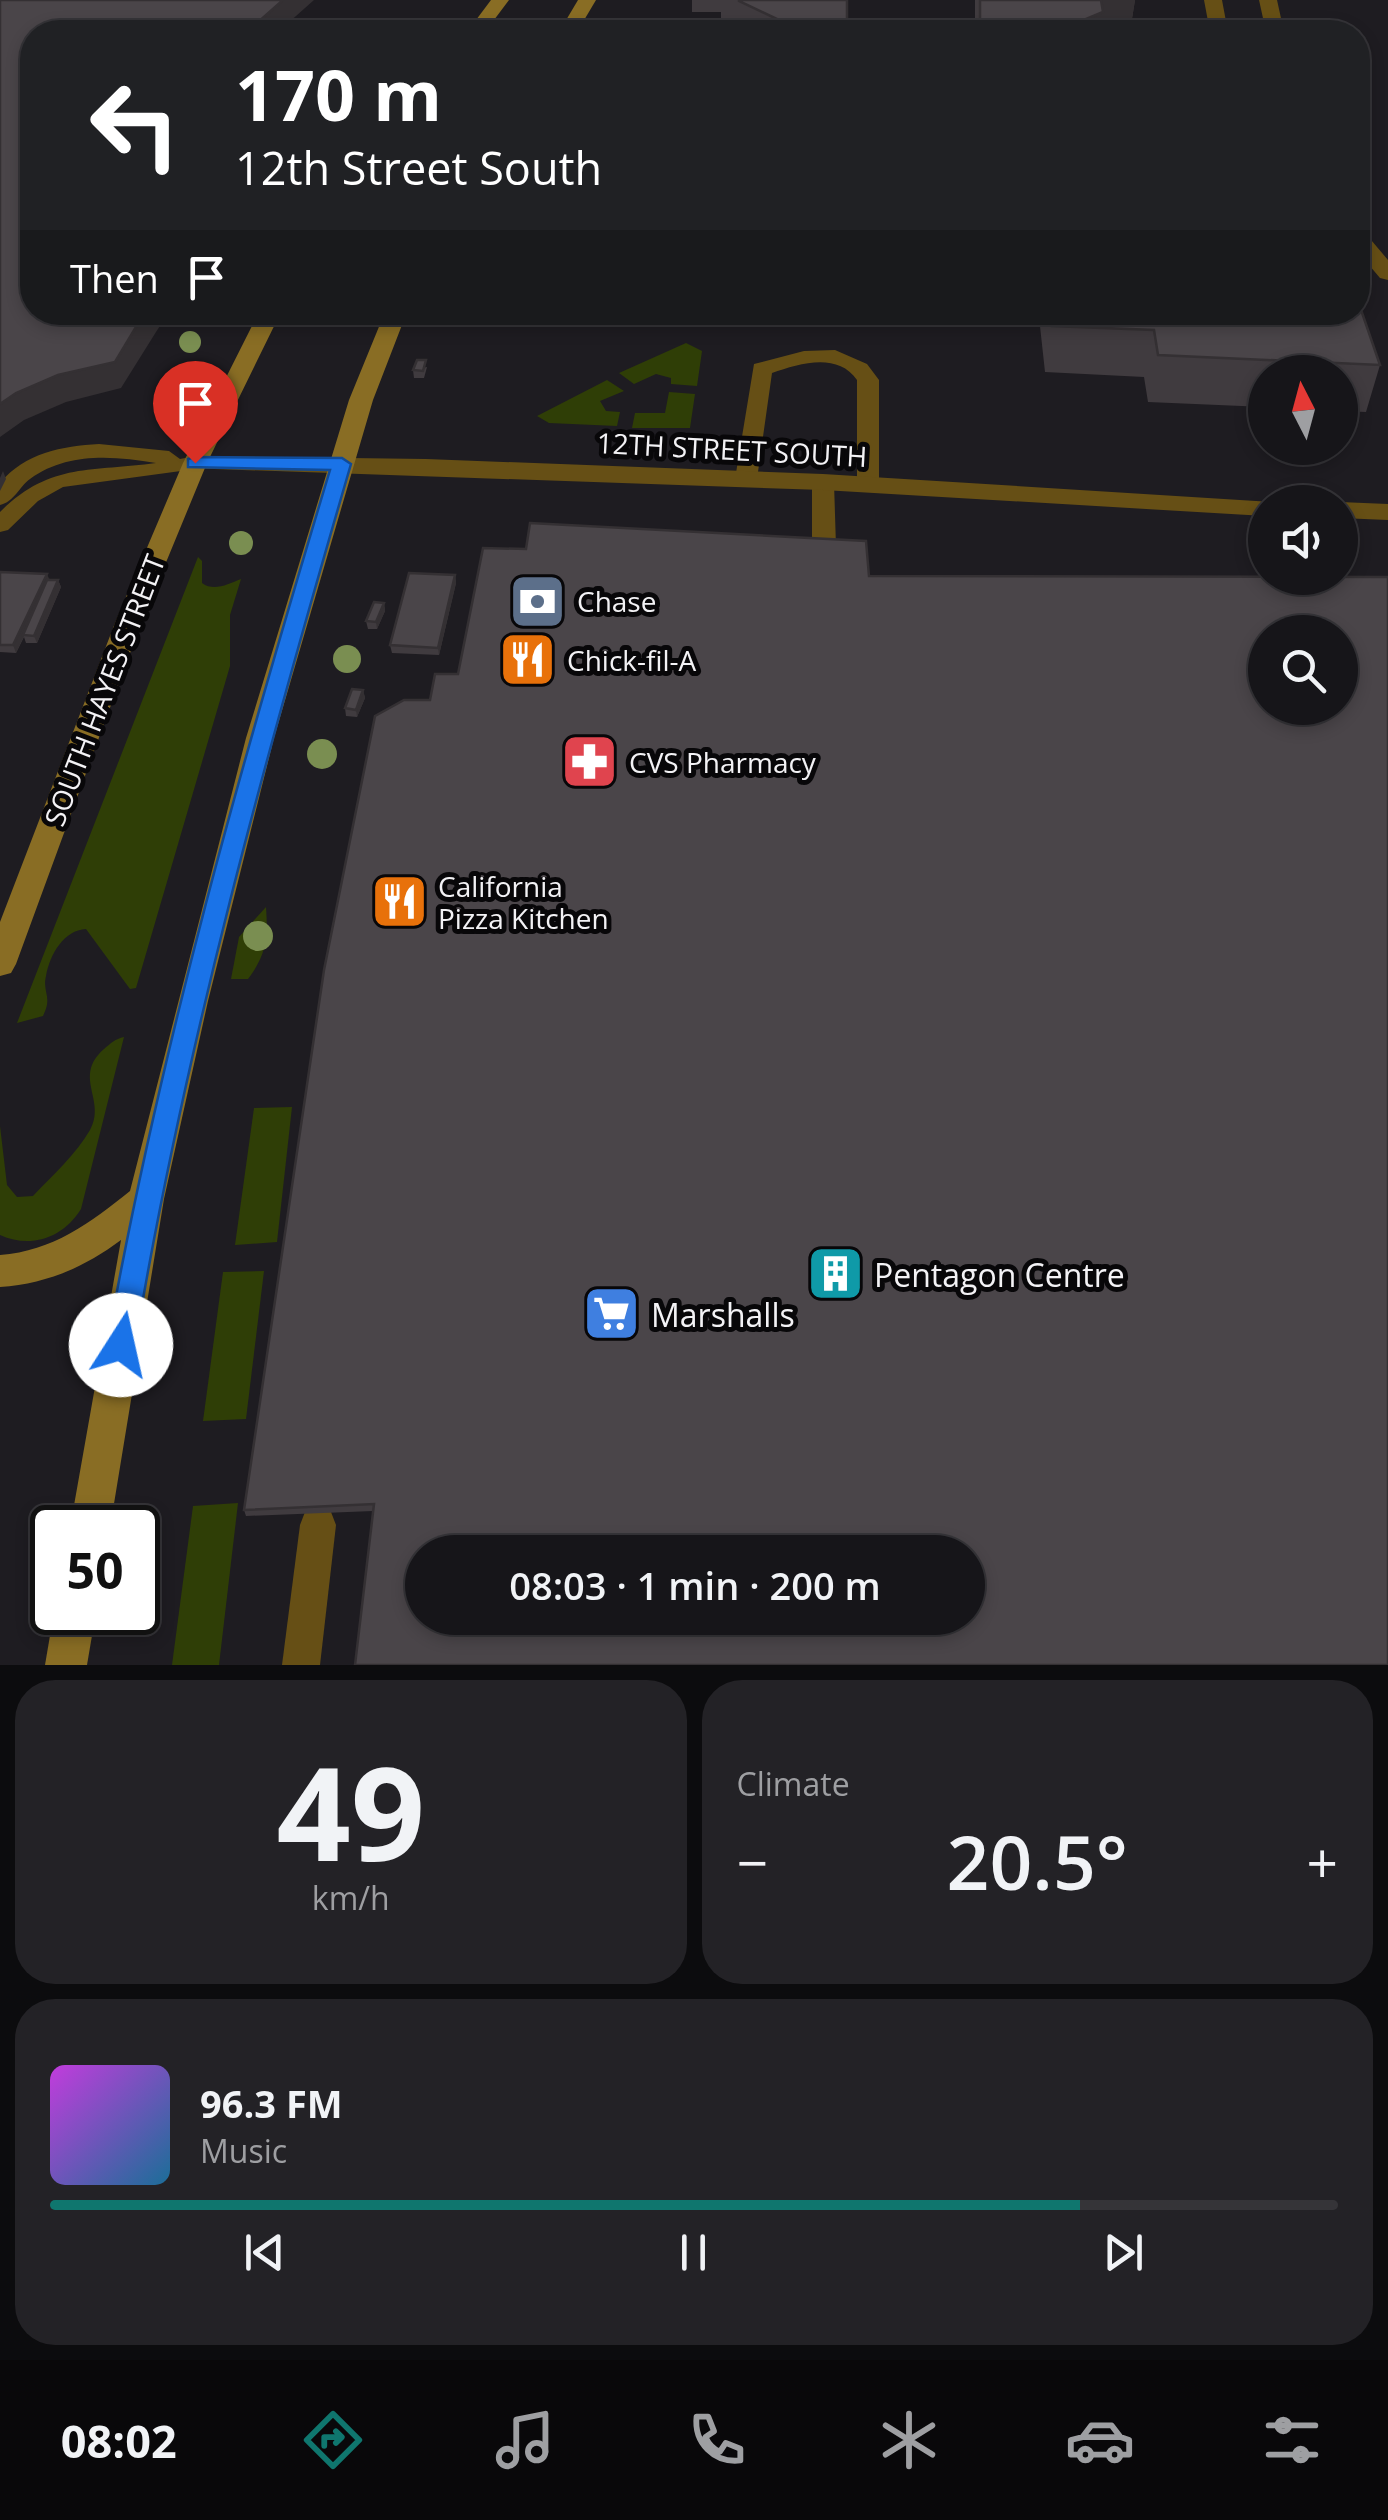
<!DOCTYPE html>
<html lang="en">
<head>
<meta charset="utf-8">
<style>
	:root { --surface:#161519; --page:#232226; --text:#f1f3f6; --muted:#9e9fa2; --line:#353438; --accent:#0f766e }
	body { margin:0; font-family:"Open Sans",sans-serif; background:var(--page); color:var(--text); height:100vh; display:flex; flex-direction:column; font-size:38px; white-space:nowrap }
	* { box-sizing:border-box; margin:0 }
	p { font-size:32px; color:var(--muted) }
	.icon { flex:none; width:55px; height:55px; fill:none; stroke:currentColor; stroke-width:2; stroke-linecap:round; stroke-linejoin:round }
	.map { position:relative; height:1665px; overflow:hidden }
	.drawer { display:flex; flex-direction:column; gap:15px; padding:15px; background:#0c0c0e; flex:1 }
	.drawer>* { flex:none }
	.hud { position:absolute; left:20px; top:20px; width:1350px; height:305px; border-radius:40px; box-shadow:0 5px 15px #0003,0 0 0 2px var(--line); background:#202124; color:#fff; overflow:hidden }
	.needle { width:65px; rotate:354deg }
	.fabs { position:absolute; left:1248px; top:355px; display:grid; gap:20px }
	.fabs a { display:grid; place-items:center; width:110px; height:110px; border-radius:50%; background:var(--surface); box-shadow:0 5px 15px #0003,0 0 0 2px var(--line); font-size:50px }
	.speed { position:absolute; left:30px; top:1505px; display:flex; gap:20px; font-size:50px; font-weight:700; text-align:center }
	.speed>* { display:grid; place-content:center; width:130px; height:130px; border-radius:50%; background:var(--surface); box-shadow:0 5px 15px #0003,0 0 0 2px var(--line); line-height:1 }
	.speed .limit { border:5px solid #111; border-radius:15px; background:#fff; color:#111 }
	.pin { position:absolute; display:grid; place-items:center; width:85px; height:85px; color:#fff; margin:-102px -42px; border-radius:50% 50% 50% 0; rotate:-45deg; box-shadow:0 0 10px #0007 }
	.pin .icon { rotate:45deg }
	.me { position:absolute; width:110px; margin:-55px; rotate:10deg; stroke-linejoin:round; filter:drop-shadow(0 0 8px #0008) }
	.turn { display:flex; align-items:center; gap:35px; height:210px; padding:0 50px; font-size:45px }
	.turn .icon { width:130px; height:130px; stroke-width:2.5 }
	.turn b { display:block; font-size:70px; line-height:85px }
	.then { display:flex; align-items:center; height:95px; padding:0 50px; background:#0003; gap:20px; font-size:38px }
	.big { font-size:75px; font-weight:600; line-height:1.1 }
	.drawer .card { flex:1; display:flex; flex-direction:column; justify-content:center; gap:15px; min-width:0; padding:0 35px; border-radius:40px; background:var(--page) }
	.drawer .dial { align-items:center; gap:0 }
	.dial b { font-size:130px; line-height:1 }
	.song { display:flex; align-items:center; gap:30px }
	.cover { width:120px; height:120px; border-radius:15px; background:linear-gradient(135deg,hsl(290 70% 55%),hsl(200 70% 35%)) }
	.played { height:10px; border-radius:5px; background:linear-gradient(90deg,var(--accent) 80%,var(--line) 80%) }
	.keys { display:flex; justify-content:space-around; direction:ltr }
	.heat { display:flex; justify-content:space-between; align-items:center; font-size:55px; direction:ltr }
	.drawer .tiles { flex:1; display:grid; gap:15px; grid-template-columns:1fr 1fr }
	.card:last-child { grid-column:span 2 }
	.trip { position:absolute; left:405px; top:1535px; width:580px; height:100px; border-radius:50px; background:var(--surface); box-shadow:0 5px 15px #0003,0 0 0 2px var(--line); font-weight:600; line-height:100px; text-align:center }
	.tab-bar { display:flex; height:160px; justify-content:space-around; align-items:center; background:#09080a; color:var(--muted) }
	.tab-bar .icon { width:70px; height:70px }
	.tab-bar .current { color:var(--accent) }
	.tab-bar b { font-size:45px; color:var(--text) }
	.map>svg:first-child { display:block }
	.green { fill:#2f3e06 }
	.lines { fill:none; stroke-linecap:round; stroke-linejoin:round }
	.service { fill:#664f15; fill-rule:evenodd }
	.tertiary { fill:#664f15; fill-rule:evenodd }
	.secondary { fill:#896d24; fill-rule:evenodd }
	.tree { fill:#7a8e51 }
	.wall { fill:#403b3f }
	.shaded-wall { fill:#343033 }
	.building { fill:#4a4549; stroke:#343033; stroke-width:2.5; fill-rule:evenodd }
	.route { fill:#1a73e8; stroke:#114b97; stroke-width:2.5 }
	.labels { text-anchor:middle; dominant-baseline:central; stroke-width:10; stroke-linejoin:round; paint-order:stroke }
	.street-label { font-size:28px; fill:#f3f2f5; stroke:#080709 }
	.poi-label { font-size:28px; fill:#f3f2f5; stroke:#080709; text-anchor:start }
	.near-poi-label { font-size:32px; fill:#f3f2f5; stroke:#080709; text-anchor:start }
</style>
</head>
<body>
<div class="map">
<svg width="1388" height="1665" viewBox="0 0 1388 1665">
	<rect width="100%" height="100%" fill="#1e1c21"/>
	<g class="green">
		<polygon points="686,343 702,351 697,386 671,384 671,378 656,374 634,384 619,373"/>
		<polygon points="607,380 624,391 600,401 606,411 620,412 617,426 549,423 537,416"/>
		<polygon points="669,392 695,394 690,428 632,428 635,413 665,413"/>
		<path d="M 198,557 L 202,561 L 202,583 C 214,592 228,584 241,579 L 230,615 L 230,666 L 136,988 L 130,989 L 86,929 C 64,930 50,954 46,976 C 42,993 53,996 43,1016 L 17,1023 Z"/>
		<path d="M 266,907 C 268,937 267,954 248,979 L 231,979 L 239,937 Z"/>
		<path d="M 124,1037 L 81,1209 C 63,1238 31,1249 0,1235 L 0,1126 L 7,1185 L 17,1197 L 33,1196 C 52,1176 77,1153 90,1130 C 107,1100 72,1077 104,1049 C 111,1043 115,1039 124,1037 Z"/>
		<polygon points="292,1107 277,1242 235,1245 254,1108"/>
		<polygon points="264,1271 246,1419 203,1421 223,1272"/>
		<polygon points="238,1503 219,1665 172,1665 193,1506"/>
	</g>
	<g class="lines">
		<g class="service">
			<path d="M 835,350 L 867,364 L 879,380 L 879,485 L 876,490 L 868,492 L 857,485 L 857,380 C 838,352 800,363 772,373 L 757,479 L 754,484 L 738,484 L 735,479 L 754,364 L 804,351 Z"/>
			<path d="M 99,444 L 169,451 L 180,459 L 195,456 L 206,463 L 203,468 L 63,487 L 38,501 L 8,530 L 0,532 L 0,512 C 50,462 92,472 156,463 C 113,456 67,452 30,479 C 19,487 14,502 0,505 L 0,483 C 25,453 62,446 99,444 Z"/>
			<polygon points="823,475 834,482 836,547 824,554 812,547 812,482"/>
			<polygon points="318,1507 331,1512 336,1525 320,1665 282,1665 300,1525 305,1512"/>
		</g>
		<g class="tertiary">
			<polygon points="1204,0 1222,0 1228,32 1210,32"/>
			<polygon points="1259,0 1277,0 1284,32 1266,32"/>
			<polygon points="1358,233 1366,234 1388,260 1388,280 1380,278 1358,252"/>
			<polygon points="195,456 426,459 823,474 1274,502 1265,502 1265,516 823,490 186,468 183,463 186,458"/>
			<polygon points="1339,502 1340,502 1388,504 1388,520 1340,518"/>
		</g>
		<g class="secondary">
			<polygon points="491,0 509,0 485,32 467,32"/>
			<polygon points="578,0 596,0 577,32 559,32"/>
			<polygon points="259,312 281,312 207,463 141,623 16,964 11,973 0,976 0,922 115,623 183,463"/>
			<path d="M 385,312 L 407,312 L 373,400 L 274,738 L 208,1001 L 164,1199 L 110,1528 L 70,1528 L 121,1240 C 85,1267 46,1284 0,1287 L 0,1255 C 53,1251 90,1223 130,1191 L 246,738 L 349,400 Z"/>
			<polygon points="54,1612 96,1612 87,1665 45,1665"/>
		</g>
	</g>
	<g class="tree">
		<circle cx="190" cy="342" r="11"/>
		<circle cx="241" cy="543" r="12"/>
		<circle cx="347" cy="659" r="14"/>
		<circle cx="322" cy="754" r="15"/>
		<circle cx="258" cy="936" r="15"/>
	</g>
	<g class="wall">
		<polygon points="692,0 847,0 847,32 738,32 739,25 721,25 721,12 692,12"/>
		<polygon points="975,0 1135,0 1131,25 1115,32 975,32"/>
		<polygon points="517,312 683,312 681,324 517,317"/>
		<polygon points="1003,312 1358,312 1380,365 1366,412 1340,411 1340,372 1265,372 1265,407 1148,402 1144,377 1045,372 1039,317 1003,315"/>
		<polygon points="427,367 424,378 414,378 413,370"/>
		<polygon points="0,572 58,580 61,587 37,643 26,643 24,637 16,653 0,652"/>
		<polygon points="455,575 456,583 439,655 392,653 390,645"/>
		<polygon points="384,603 385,611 377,629 368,629 366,621"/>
		<polygon points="363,690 365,698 357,717 346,716 345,708"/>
		<polygon points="375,716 373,1511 246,1516 244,1510"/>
	</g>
	<g class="shaded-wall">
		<polygon points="283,0 314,0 278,32 247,32"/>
		<polygon points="1101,0 1135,0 1131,25 1115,32 1054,32"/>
		<polygon points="145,312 169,312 156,332 121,388 66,402 24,420 0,437 0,404"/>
		<polygon points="3,471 6,479 0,491 0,478"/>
		<polygon points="47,574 50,581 16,653 13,645"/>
		<polygon points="455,575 456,583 439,655 438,648"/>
		<polygon points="58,580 61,587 37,643 34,636"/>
		<polygon points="384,603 385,611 377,629 376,622"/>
		<polygon points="363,690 365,698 357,717 356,710"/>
	</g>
	<g class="building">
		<polygon points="0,0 283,0 247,32 32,32 32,312 145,312 115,362 58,375 16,393 0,404"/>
		<polygon points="739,0 847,0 847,22 781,21 739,1"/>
		<polygon points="980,0 1101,0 1103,12 1055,32 980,29"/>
		<polygon points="1358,301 1380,365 1158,355 1154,330 1052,326 1051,312 1358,312"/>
		<polygon points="417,360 426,360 423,371 413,370"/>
		<path d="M 530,523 L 866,541 L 869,576 L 1388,577 L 1388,1665 L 355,1665 L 374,1504 L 244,1510 L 324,970 L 375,716 L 404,700 L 430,700 L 435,674 L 458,674 L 483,548 L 526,549 ZM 1265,632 L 1340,632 L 1340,708 L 1265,708 ZM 422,1552 L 968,1552 L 968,1618 L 422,1618 Z"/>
		<polygon points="0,572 47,574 13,645 0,645"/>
		<polygon points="409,573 455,575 438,648 390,645"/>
		<polygon points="47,580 58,580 34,636 23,635"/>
		<polygon points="374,602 384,603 376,622 366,621"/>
		<polygon points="352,689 363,690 356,710 345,708"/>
	</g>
	<path class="route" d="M 195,457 L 342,458 L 351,464 C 266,755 185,1046 135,1345 L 131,1354 L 121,1358 L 111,1354 L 107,1345 C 160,1048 243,758 330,470 L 188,467 L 188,459 Z"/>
	<defs>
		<symbol id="bank-square" viewBox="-11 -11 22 22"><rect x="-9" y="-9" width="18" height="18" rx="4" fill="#5c6f8a" stroke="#080709"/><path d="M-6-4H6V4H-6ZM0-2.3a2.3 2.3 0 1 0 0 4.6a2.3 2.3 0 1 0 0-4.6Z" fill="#fff"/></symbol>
		<symbol id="restaurant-square" viewBox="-11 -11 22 22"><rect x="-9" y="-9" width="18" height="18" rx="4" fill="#e8710a" stroke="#080709"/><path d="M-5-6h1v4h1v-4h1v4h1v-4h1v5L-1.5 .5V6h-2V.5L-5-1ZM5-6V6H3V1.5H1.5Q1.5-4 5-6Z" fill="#fff"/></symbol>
		<symbol id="pharmacy-square" viewBox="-11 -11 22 22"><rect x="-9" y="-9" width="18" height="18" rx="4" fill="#e0444e" stroke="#080709"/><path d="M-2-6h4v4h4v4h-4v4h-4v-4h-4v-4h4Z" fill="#fff"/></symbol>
		<symbol id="building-square" viewBox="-11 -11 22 22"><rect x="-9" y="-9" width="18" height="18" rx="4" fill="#0f9aa8" stroke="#080709"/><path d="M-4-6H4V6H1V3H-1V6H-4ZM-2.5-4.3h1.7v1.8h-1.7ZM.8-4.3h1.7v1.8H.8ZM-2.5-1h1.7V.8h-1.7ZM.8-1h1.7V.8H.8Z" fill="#fff"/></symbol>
		<symbol id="supermarket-square" viewBox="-11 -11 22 22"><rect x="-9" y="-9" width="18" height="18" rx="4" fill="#3f7fe0" stroke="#080709"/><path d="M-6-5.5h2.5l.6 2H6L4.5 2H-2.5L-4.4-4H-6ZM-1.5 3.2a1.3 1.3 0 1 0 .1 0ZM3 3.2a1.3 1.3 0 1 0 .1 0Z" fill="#fff"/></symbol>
	</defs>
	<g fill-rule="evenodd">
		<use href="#bank-square" x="506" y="570" width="63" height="63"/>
		<use href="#restaurant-square" x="496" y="628" width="63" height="63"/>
		<use href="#pharmacy-square" x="558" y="730" width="63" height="63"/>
		<use href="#restaurant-square" x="368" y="870" width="63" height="63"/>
		<use href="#building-square" x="804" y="1242" width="63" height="63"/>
		<use href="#supermarket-square" x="580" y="1282" width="63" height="63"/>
	</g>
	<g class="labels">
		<g class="street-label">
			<text transform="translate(732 449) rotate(3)">12TH STREET SOUTH</text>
			<text transform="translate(104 690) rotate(-69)">SOUTH HAYES STREET</text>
		</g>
		<g class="poi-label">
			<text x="577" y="601">Chase</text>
			<text x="567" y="660">Chick-fil-A</text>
			<text x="629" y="762">CVS Pharmacy</text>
			<text x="438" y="886">California<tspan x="438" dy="32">Pizza Kitchen</tspan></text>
		</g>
		<g class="near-poi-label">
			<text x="874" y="1274">Pentagon Centre</text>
			<text x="651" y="1314">Marshalls</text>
		</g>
	</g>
</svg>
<div class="fabs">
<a><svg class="needle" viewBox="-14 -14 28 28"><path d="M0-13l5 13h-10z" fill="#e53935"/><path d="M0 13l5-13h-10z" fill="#9e9fa2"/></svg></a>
<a><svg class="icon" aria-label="sound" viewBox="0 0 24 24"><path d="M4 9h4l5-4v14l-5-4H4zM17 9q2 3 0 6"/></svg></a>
<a><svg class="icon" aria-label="search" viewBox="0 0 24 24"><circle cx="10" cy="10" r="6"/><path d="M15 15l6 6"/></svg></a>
</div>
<div class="speed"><div class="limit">50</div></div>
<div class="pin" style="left:195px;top:463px;background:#d93025"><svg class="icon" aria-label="arrive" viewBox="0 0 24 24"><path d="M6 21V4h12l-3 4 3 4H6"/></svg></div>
<svg class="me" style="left:121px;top:1345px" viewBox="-20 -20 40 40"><circle r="19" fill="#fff"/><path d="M0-13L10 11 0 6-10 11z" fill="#1a73e8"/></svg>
<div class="trip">08:03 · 1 min · 200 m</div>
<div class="hud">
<div class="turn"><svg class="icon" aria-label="left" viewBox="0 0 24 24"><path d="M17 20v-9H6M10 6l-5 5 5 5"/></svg><div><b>170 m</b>12th Street South</div></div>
<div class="then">Then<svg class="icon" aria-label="arrive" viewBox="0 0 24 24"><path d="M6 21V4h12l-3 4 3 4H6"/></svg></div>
</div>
</div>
<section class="drawer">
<div class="tiles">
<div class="card dial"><b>49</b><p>km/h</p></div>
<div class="card"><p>Climate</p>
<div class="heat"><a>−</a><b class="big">20.5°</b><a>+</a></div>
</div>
<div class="card">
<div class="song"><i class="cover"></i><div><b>96.3 FM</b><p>Music</p></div></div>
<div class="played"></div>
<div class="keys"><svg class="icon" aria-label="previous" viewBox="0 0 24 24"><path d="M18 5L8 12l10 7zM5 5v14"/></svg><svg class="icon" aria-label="pause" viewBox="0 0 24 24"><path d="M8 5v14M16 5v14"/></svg><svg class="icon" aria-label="next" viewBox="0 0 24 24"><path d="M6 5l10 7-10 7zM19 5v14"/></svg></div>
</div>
</div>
</section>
<nav class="tab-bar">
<b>08:02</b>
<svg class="icon current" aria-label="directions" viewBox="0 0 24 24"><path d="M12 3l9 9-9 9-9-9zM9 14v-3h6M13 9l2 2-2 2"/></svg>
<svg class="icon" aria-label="music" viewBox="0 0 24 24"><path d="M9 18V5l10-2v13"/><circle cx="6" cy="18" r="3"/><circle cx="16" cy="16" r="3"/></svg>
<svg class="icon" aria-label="phone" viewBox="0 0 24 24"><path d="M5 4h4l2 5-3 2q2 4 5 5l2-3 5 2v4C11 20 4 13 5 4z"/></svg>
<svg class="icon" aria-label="climate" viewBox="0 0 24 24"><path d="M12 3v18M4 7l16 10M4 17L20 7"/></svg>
<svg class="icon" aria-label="car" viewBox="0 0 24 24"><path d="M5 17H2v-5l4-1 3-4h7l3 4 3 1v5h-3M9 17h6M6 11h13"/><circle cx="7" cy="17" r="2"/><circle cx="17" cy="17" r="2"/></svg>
<svg class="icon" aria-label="filters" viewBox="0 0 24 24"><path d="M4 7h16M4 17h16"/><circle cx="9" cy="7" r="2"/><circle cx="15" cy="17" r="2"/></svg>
</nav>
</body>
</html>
